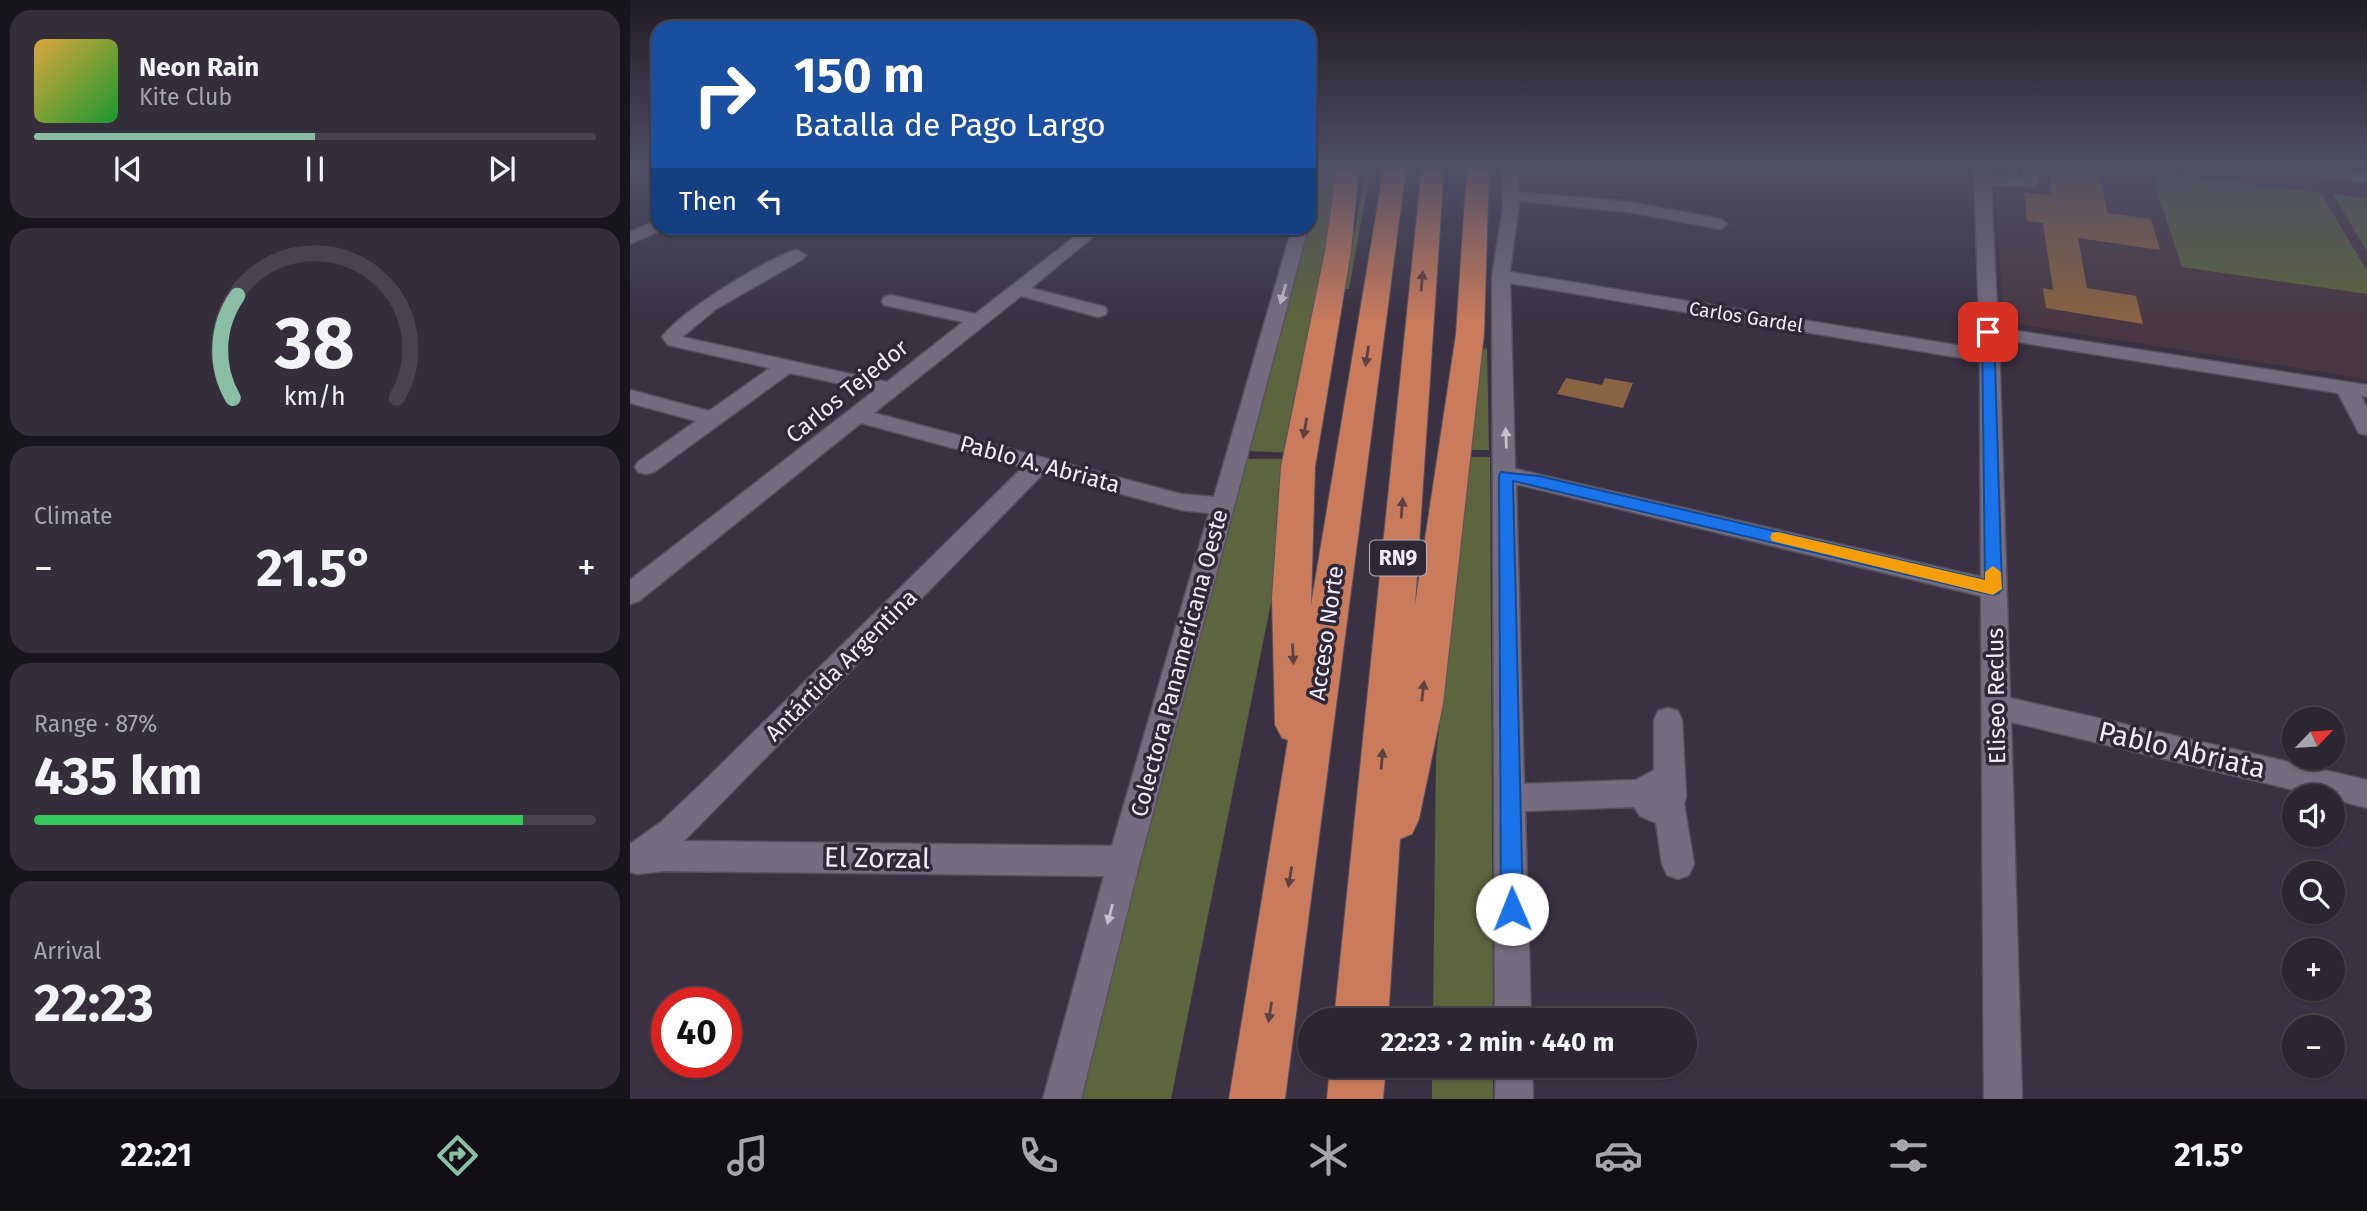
<!DOCTYPE html>
<html lang="en">
<head>
<meta charset="utf-8">
<style>
	:root { --surface:#2c2632; --page:#342e3a; --text:#f1f3f6; --muted:#a6a5ac; --line:#48434d; --accent:#8abfa5 }
	body { margin:0; font-family:"Fira Sans",sans-serif; background:var(--page); color:var(--text); height:100vh; display:flex; flex-direction:column; font-size:26px; white-space:nowrap }
	* { box-sizing:border-box; margin:0 }
	p { font-size:23px; color:var(--muted) }
	.icon { flex:none; width:38px; height:38px; fill:none; stroke:currentColor; stroke-width:2; stroke-linecap:round; stroke-linejoin:round }
	.map { position:relative; flex:1; overflow:hidden }
	.panel { display:flex; flex-direction:column; gap:10px; padding:10px; background:#18151c; width:630px }
	.panel>* { flex:none }
	.top-card { position:absolute; left:21px; top:21px; width:665px; height:214px; border-radius:21px; box-shadow:0 2px 5px #0004,0 0 0 2px var(--line); background:#1a4fa0; color:#fff; overflow:hidden }
	.needle { width:46px; rotate:65deg }
	.tools { position:absolute; left:1652px; top:707px; display:grid; gap:14px }
	.tools a { display:grid; place-items:center; width:63px; height:63px; border-radius:50%; background:var(--surface); box-shadow:0 2px 5px #0004,0 0 0 2px var(--line); font-size:35px }
	.speed { position:absolute; left:21px; top:987px; display:flex; gap:14px; font-size:35px; font-weight:700; text-align:center }
	.speed>* { display:grid; place-content:center; width:91px; height:91px; border-radius:50%; background:var(--surface); box-shadow:0 2px 5px #0004,0 0 0 2px var(--line); line-height:1 }
	.speed .limit { border:10px solid #d22; background:#fff; color:#111 }
	.pin { position:absolute; display:grid; place-items:center; width:60px; height:60px; color:#fff; margin:-30px; border-radius:14px; box-shadow:0 4px 10px #0006 }
	.me { position:absolute; width:77px; margin:-38px; rotate:359deg; stroke-linejoin:round; filter:drop-shadow(0 0 5px #0008) }
	.turn { display:flex; align-items:center; gap:24px; height:147px; padding:0 28px; font-size:32px }
	.turn .icon { width:91px; height:91px; stroke-width:2.5 }
	.turn b { display:block; font-size:49px; line-height:60px }
	.then { display:flex; align-items:center; height:66px; padding:0 28px; background:#0003; gap:14px; font-size:26px }
	.big { font-size:52px; font-weight:700; line-height:1.1 }
	.panel .widget { flex:1; display:flex; flex-direction:column; justify-content:center; gap:10px; min-width:0; padding:0 24px; border-radius:21px; background:var(--page) }
	.panel .dial { align-items:center; gap:0 }
	.dial svg { height:182px; overflow:visible; fill:none; stroke:var(--line); stroke-width:7; stroke-linecap:round; text-anchor:middle }
	.dial text { fill:var(--text); stroke:none }
	.song { display:flex; align-items:center; gap:21px }
	.cover { width:84px; height:84px; border-radius:10px; background:linear-gradient(135deg,hsl(40 70% 55%),hsl(130 70% 35%)) }
	.played { height:7px; border-radius:4px; background:linear-gradient(90deg,var(--accent) 50%,var(--line) 50%) }
	.keys { display:flex; justify-content:space-around; direction:ltr }
	.heat { display:flex; justify-content:space-between; align-items:center; font-size:38px; direction:ltr }
	.charge { height:10px; border-radius:5px; background:linear-gradient(90deg,#34c759 87%,var(--line) 0) }
	.trip { position:absolute; left:668px; top:1008px; width:399px; height:70px; border-radius:35px; background:var(--surface); box-shadow:0 2px 5px #0004,0 0 0 2px var(--line); font-weight:700; line-height:70px; text-align:center }
	.tab-bar { display:flex; height:112px; justify-content:space-around; align-items:center; background:#120f14; color:var(--muted) }
	.tab-bar .icon { width:49px; height:49px }
	.tab-bar .on { color:var(--accent) }
	.tab-bar b { font-size:32px; color:var(--text) }
	main { display:flex; flex:1; min-height:0 }
	.map>svg:first-child { display:block }
	.education { fill:#493843 }
	.green { fill:#5c653d }
	.building { fill:#896342 }
	.lines { fill:none; stroke-linecap:round; stroke-linejoin:round }
	.minor-casing { stroke:#57515f; stroke-width:3 }
	.highway-casing { stroke:#57515f; stroke-width:2 }
	.minor { fill:#756d7f; fill-rule:evenodd }
	.highway { fill:#c97b5c; fill-rule:evenodd }
	.oneway { fill:#5d4143 }
	.oneway2 { fill:#c6c0cd }
	.route { fill:#1a73e8; stroke:#114b97; stroke-width:2 }
	.slow { fill:#f59e0b }
	.labels { text-anchor:middle; dominant-baseline:central; stroke-width:7; stroke-linejoin:round; paint-order:stroke }
	.far-street-label { font-size:19px; fill:#f1ecf7; stroke:#2f2838 }
	.shield { fill:#2f2838; stroke:#b7b1be; stroke-width:2 }
	.shield-label { font-size:21px; font-weight:bold; fill:#f1ecf7 }
	.street-label { font-size:23px; fill:#f1ecf7; stroke:#2f2838 }
	.near-street-label { font-size:28px; fill:#f1ecf7; stroke:#2f2838 }
</style>
</head>
<body>
<main>
<section class="panel">
<div class="widget">
<div class="song"><i class="cover"></i><div><b>Neon Rain</b><p>Kite Club</p></div></div>
<div class="played"></div>
<div class="keys"><svg class="icon" aria-label="previous" viewBox="0 0 24 24"><path d="M18 5L8 12l10 7zM5 5v14"/></svg><svg class="icon" aria-label="pause" viewBox="0 0 24 24"><path d="M8 5v14M16 5v14"/></svg><svg class="icon" aria-label="next" viewBox="0 0 24 24"><path d="M6 5l10 7-10 7zM19 5v14"/></svg></div>
</div>
<div class="widget dial"><svg viewBox="0 0 100 80">
<path d="M14 69A42 42 0 1 1 86 69"/>
<path d="M14 69A42 42 0 0 1 16 24" stroke="#8abfa5"/>
<text x="50" y="56" font-size="32" font-weight="700">38</text>
<text x="50" y="72" font-size="11">km/h</text>
</svg></div>
<div class="widget"><p>Climate</p>
<div class="heat"><a>−</a><b class="big">21.5°</b><a>+</a></div>
</div>
<div class="widget"><p>Range · 87%</p><b class="big">435 km</b><div class="charge"></div></div>
<div class="widget"><p>Arrival</p><b class="big">22:23</b></div>
</section>
<div class="map">
<svg width="1737" height="1099" viewBox="0 0 1737 1099">
	<rect width="100%" height="100%" fill="#3a3243"/>
	<polygon class="education" points="1364,167 1693,167 1737,172 1737,379 1374,322"/>
	<g class="green">
		<polygon points="691,167 704,167 708,179 666,453 618,451 679,228"/>
		<polygon points="737,167 741,167 719,289 713,289"/>
		<polygon points="1520,171 1691,193 1737,271 1737,294 1552,267"/>
		<polygon points="1703,194 1737,198 1737,251"/>
		<polygon points="854,348 857,349 859,450 832,450 846,376"/>
		<polygon points="834,457 860,457 863,1020 803,1020 806,756 826,584"/>
		<polygon points="615,459 662,459 647,573 541,1099 450,1099"/>
		<rect x="802" y="1066" width="61" height="33"/>
	</g>
	<g class="building">
		<polygon points="1417,167 1467,167 1478,213 1521,219 1530,250 1448,238 1457,288 1506,296 1513,324 1416,308 1413,288 1423,290 1413,223 1397,221 1394,192 1422,196"/>
		<polygon points="936,378 972,385 975,378 1003,383 993,408 927,394"/>
	</g>
	<g class="lines">
		<defs>
			<g id="minor">
				<polygon points="679,167 693,167 687,191 679,196"/>
				<path d="M 872,167 L 888,167 L 888,192 L 999,202 L 1090,219 L 1098,224 L 1090,229 L 999,212 L 889,201 L 880,272 L 1350,349 L 1344,167 L 1360,167 L 1360,176 L 1393,178 L 1394,167 L 1410,167 L 1405,186 L 1361,185 L 1368,328 L 1737,385 L 1737,397 L 1731,396 L 1737,408 L 1737,435 L 1729,433 L 1708,393 L 1369,339 L 1380,698 L 1737,780 L 1737,808 L 1703,799 L 1703,796 L 1689,796 L 1381,722 L 1392,1099 L 1354,1099 L 1351,596 L 886,484 L 894,784 L 1006,780 L 1024,770 L 1024,720 L 1028,711 L 1038,708 L 1048,711 L 1052,720 L 1056,796 L 1054,804 L 1064,864 L 1059,875 L 1048,879 L 1037,875 L 1032,864 L 1026,823 L 1010,816 L 1004,807 L 895,811 L 901,1020 L 865,1020 L 862,276 L 873,208 ZM 880,283 L 1350,361 L 1351,577 L 885,469 Z"/>
				<polygon points="1651,167 1695,167 1737,172 1737,182 1659,172"/>
				<polygon points="28,220 28,228 34,229 0,244 0,232"/>
				<path d="M 456,228 L 474,228 L 401,288 L 475,307 L 477,311 L 475,315 L 468,317 L 391,296 L 244,413 L 551,494 L 584,497 L 662,228 L 678,228 L 510,861 L 451,1099 L 413,1099 L 474,876 L 34,871 L 7,874 L 0,872 L 0,844 L 31,822 L 66,789 L 393,467 L 231,423 L 9,601 L 0,604 L 0,580 L 244,391 L 160,373 L 24,472 L 16,474 L 8,472 L 5,467 L 8,462 L 66,421 L 0,403 L 0,390 L 79,411 L 140,368 L 38,345 L 32,337 C 50,312 138,257 167,250 L 176,255 L 173,259 L 86,309 L 52,337 L 257,382 L 333,322 L 254,305 L 252,301 L 254,297 L 261,295 L 345,314 ZM 414,473 L 551,510 L 579,513 L 482,846 L 54,841 Z"/>
				<polygon points="866,1066 902,1066 903,1099 865,1099"/>
			</g>
			<g id="highway">
				<polygon points="707,167 729,167 721,251 685,467 681,605 754,167 776,167 655,1099 599,1099 658,740 652,738 645,725 642,598 651,467 695,251"/>
				<polygon points="792,167 814,167 785,605 826,334 837,167 859,167 854,334 813,704 789,819 782,834 770,839 758,1020 704,1020"/>
				<polygon points="700,1066 756,1066 753,1099 697,1099"/>
			</g>
		</defs>
		<use href="#minor" class="minor-casing"/>
		<use href="#highway" class="highway-casing"/>
		<use href="#minor" class="minor"/>
		<use href="#highway" class="highway"/>
	</g>
	<defs><path id="oneway-solid" d="M-6-.8H1V-3.2L6.5 0L1 3.2V.8H-6Z" transform="scale(1.75)"/></defs>
	<g class="oneway">
		<use href="#oneway-solid" transform="translate(792 281) rotate(-85)"/>
		<use href="#oneway-solid" transform="translate(737 356) rotate(99)"/>
		<use href="#oneway-solid" transform="translate(675 428) rotate(100)"/>
		<use href="#oneway-solid" transform="translate(772 508) rotate(-85)"/>
		<use href="#oneway-solid" transform="translate(663 654) rotate(87)"/>
		<use href="#oneway-solid" transform="translate(793 691) rotate(-83)"/>
		<use href="#oneway-solid" transform="translate(752 759) rotate(-85)"/>
		<use href="#oneway-solid" transform="translate(660 877) rotate(99)"/>
		<use href="#oneway-solid" transform="translate(640 1012) rotate(99)"/>
	</g>
	<g class="oneway2">
		<use href="#oneway-solid" transform="translate(653 294) rotate(106)"/>
		<use href="#oneway-solid" transform="translate(876 438) rotate(-92)"/>
		<use href="#oneway-solid" transform="translate(480 914) rotate(105)"/>
	</g>
	<linearGradient id="sky" x2="0" y2="1"><stop stop-color="#201c25"/><stop offset="0.52" stop-color="#4f4f66"/><stop offset="1" stop-color="#4f4f66" stop-opacity="0"/></linearGradient>
	<rect width="1737" height="321" fill="url(#sky)"/>
	<polygon class="route" points="1358,328 1364,332 1372,589 1369,593 1363,595 883,481 893,909 889,917 882,920 874,917 871,909 869,475 871,472 909,476 1355,580 1352,332"/>
	<polygon class="slow" points="1148,532 1355,580 1355,572 1363,566 1371,572 1372,589 1363,595 1142,541 1140,537 1142,533"/>
	<g class="labels">
		<g class="far-street-label">
			<text transform="translate(1116 317) rotate(9)">Carlos Gardel</text>
		</g>
		<rect class="shield" x="740" y="540.5" width="56" height="35" rx="5"/>
		<g class="shield-label">
			<text x="768" y="558">RN9</text>
		</g>
		<g class="street-label">
			<text transform="translate(217 391) rotate(-39)">Carlos Tejedor</text>
			<text transform="translate(410 464) rotate(15)">Pablo A. Abriata</text>
			<text transform="translate(696 633) rotate(-82)">Acceso Norte</text>
			<text transform="translate(549 663) rotate(-75)">Colectora Panamericana Oeste</text>
			<text transform="translate(211 665) rotate(-45)">Antártida Argentina</text>
			<text transform="translate(1366 696) rotate(-91)">Eliseo Reclus</text>
		</g>
		<g class="near-street-label">
			<text transform="translate(1552 750) rotate(13)">Pablo Abriata</text>
			<text transform="translate(247 858) rotate(1)">El Zorzal</text>
		</g>
	</g>
</svg>
<div class="tools">
<a><svg class="needle" viewBox="-14 -14 28 28"><path d="M0-13l5 13h-10z" fill="#e53935"/><path d="M0 13l5-13h-10z" fill="#a6a5ac"/></svg></a>
<a><svg class="icon" aria-label="sound" viewBox="0 0 24 24"><path d="M4 9h4l5-4v14l-5-4H4zM17 9q2 3 0 6"/></svg></a>
<a><svg class="icon" aria-label="search" viewBox="0 0 24 24"><circle cx="10" cy="10" r="6"/><path d="M15 15l6 6"/></svg></a>
<a>+</a>
<a>−</a>
</div>
<div class="speed"><div class="limit">40</div></div>
<div class="pin" style="left:1358px;top:332px;background:#d93025"><svg class="icon" aria-label="arrive" viewBox="0 0 24 24"><path d="M6 21V4h12l-3 4 3 4H6"/></svg></div>
<svg class="me" style="left:882px;top:909px" viewBox="-20 -20 40 40"><circle r="19" fill="#fff"/><path d="M0-13L10 11 0 6-10 11z" fill="#1a73e8"/></svg>
<div class="trip">22:23 · 2 min · 440 m</div>
<div class="top-card">
<div class="turn"><svg class="icon" aria-label="right" viewBox="0 0 24 24"><path d="M7 20v-9h11M14 6l5 5-5 5"/></svg><div><b>150 m</b>Batalla de Pago Largo</div></div>
<div class="then">Then<svg class="icon" aria-label="left" viewBox="0 0 24 24"><path d="M17 20v-9H6M10 6l-5 5 5 5"/></svg></div>
</div>
</div>
</main>
<nav class="tab-bar">
<b>22:21</b>
<svg class="icon on" aria-label="directions" viewBox="0 0 24 24"><path d="M12 3l9 9-9 9-9-9zM9 14v-3h6M13 9l2 2-2 2"/></svg>
<svg class="icon" aria-label="music" viewBox="0 0 24 24"><path d="M9 18V5l10-2v13"/><circle cx="6" cy="18" r="3"/><circle cx="16" cy="16" r="3"/></svg>
<svg class="icon" aria-label="phone" viewBox="0 0 24 24"><path d="M5 4h4l2 5-3 2q2 4 5 5l2-3 5 2v4C11 20 4 13 5 4z"/></svg>
<svg class="icon" aria-label="climate" viewBox="0 0 24 24"><path d="M12 3v18M4 7l16 10M4 17L20 7"/></svg>
<svg class="icon" aria-label="car" viewBox="0 0 24 24"><path d="M5 17H2v-5l4-1 3-4h7l3 4 3 1v5h-3M9 17h6M6 11h13"/><circle cx="7" cy="17" r="2"/><circle cx="17" cy="17" r="2"/></svg>
<svg class="icon" aria-label="filters" viewBox="0 0 24 24"><path d="M4 7h16M4 17h16"/><circle cx="9" cy="7" r="2"/><circle cx="15" cy="17" r="2"/></svg>
<b>21.5°</b>
</nav>
</body>
</html>
